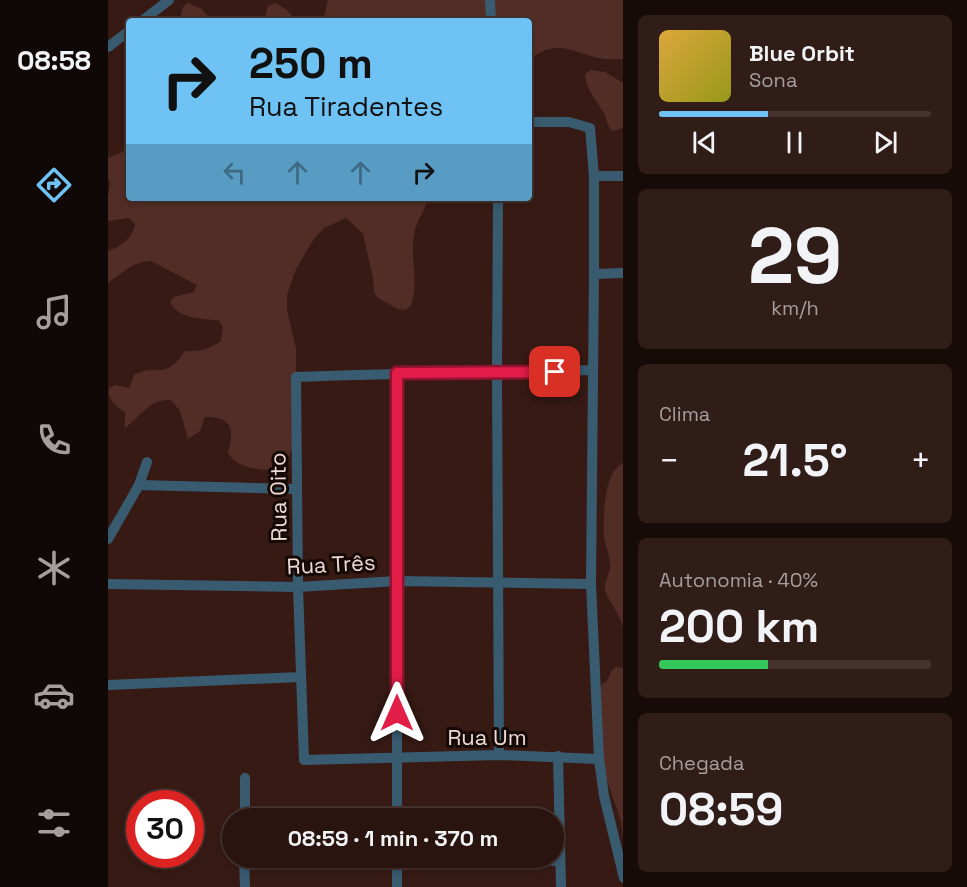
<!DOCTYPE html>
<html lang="pt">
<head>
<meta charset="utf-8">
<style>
	:root { --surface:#29140f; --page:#311d18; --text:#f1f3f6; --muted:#a59e9e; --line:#45332f; --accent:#6fc2f4 }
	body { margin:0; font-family:"Space Grotesk",sans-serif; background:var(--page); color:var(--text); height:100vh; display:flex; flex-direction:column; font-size:22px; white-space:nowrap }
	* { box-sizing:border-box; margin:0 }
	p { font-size:20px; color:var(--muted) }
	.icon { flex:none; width:33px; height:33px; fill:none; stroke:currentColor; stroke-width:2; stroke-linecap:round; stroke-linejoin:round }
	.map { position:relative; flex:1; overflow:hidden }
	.drawer { display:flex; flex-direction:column; gap:15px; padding:15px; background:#170b08; width:344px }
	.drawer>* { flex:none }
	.top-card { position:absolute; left:18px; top:18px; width:406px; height:183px; border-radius:6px; box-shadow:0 3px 9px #0003,0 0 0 2px var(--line); background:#6fc2f4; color:#111; overflow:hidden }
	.speed { position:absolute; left:18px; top:790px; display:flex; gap:12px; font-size:30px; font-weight:700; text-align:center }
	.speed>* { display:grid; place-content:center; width:78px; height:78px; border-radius:50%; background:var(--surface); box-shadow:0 3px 9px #0003,0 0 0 2px var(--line); line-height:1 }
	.speed .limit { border:9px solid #d22; background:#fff; color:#111 }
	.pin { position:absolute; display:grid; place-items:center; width:51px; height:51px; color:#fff; margin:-26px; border-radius:12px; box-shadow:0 3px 9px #0006 }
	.me { position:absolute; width:66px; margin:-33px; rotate:0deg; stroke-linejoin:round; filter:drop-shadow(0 0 4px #0008) }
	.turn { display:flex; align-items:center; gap:21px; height:126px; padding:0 24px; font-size:27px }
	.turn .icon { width:78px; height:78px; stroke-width:2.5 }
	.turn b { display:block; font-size:42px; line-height:51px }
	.lanes { display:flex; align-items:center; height:57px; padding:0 24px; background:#0003; justify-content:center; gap:30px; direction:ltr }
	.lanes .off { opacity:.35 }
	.big { font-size:45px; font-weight:700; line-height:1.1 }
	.drawer .card { flex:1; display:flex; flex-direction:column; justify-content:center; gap:9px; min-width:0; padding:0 21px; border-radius:9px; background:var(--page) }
	.drawer .dial { align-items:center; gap:0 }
	.dial b { font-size:78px; line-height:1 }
	.song { display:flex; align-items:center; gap:18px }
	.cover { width:72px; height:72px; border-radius:9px; background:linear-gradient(135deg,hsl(40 70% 55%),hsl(60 70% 35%)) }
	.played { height:6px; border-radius:3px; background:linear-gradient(90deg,var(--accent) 40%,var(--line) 40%) }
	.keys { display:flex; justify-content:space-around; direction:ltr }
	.heat { display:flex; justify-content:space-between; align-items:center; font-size:33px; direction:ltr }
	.charge { height:9px; border-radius:4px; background:linear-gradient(90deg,#34c759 40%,var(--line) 0) }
	.trip { position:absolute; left:114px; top:808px; width:342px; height:60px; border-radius:30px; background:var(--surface); box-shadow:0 3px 9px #0003,0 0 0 2px var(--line); font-weight:700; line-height:60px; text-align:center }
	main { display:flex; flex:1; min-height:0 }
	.menu { display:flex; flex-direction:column; width:108px; justify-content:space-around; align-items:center; background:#100806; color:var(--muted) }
	.menu .icon { width:42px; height:42px }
	.menu .selected { color:var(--accent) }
	.menu b { font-size:27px; color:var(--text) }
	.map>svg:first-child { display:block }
	.green { fill:#522d25 }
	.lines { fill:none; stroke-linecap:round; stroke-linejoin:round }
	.street { stroke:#395b70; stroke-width:10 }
	.route-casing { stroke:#92132f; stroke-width:15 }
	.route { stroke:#e11d48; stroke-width:10 }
	.labels { text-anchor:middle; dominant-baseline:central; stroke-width:6; stroke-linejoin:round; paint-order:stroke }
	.street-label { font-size:22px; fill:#efdad6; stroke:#150906 }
</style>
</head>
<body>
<main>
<nav class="menu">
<b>08:58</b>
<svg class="icon selected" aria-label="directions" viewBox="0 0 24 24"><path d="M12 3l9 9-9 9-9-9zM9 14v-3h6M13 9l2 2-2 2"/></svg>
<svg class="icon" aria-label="music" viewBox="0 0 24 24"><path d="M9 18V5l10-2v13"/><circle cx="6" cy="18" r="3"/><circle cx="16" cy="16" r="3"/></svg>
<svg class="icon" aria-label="phone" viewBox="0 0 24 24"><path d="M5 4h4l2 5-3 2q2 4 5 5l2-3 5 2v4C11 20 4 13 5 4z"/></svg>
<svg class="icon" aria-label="climate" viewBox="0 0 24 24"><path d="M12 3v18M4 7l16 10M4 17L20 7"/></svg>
<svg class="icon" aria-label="car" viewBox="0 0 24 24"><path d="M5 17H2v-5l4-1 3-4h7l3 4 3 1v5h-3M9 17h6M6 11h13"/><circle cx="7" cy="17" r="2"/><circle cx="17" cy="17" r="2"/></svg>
<svg class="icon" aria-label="filters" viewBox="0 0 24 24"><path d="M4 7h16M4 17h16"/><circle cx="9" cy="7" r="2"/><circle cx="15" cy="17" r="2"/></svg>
</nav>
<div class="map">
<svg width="516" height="887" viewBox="0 0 516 887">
	<rect width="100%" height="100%" fill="#371a14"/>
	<g class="green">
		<path d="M 220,0 L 515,0 L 515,59 C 509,59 502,60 496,59 C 468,55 448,36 422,60 L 422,21 L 215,21 Z"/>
		<polygon points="80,3 94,9 104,21 71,21 75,7"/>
		<polygon points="167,3 179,10 189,21 156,21 160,6"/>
		<path d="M 483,70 L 497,72 L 515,83 L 515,128 L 504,131 C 499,125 499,120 496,113 C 487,98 479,92 477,74 Z"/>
		<path d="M 21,149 L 21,198 L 320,198 C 317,211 308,221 306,234 C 302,258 311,282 303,306 L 297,310 L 290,309 L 270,298 L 266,292 L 265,278 L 255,234 L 238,218 L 216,228 L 205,240 L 188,269 L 179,295 L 179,310 L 188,348 L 189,435 L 177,467 C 159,473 130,470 120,453 C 126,429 125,417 97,417 L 92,431 L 80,439 L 72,411 L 63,400 C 41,399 33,416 17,428 L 17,412 C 7,405 0,401 1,388 L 7,385 L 21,388 L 26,375 C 51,362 55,383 77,351 C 91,352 101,349 113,341 L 115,327 L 111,321 C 93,317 74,321 62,303 L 65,297 L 86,292 L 89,285 L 43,261 C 27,260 13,274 0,283 L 0,251 C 13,247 25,238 27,224 L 21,218 L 0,221 L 0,196 L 2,183 L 0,178 L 0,158 Z"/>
		<path d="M 515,463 L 516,463 L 515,627 C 513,616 497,595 497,590 C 496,583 501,575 502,568 C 503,557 497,546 496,536 C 495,516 496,472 515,463 Z"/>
		<polygon points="508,667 516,668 515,840 513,821 499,781 487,713 489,696 494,684 499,681 504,670"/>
	</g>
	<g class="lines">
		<g class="street">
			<polyline points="382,0 383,21"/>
			<polyline points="34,21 61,0"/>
			<polyline points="0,47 21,31"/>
			<polyline points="422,122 461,122 482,128 486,176 486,274"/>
			<polyline points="486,176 516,176"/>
			<polyline points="390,198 389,373 391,755"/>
			<polyline points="516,273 486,274 483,584 491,759 496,796 516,878"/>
			<path d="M 485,370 C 386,373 287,373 188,377 L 190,587 L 196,760 L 391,755 L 491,759"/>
			<polyline points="289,373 289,819"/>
			<polyline points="31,485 189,489"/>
			<polyline points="0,539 31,485 39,462"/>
			<polyline points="0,584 190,587 289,581 483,584"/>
			<polyline points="0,685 193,677"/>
			<polyline points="450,756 453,887"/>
			<polyline points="137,819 137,778"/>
			<polyline points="136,858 137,887"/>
			<polyline points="289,858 289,887"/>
			<polyline points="136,864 289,859 451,861"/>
		</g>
	</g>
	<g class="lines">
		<defs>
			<polyline id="route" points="289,713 289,373 447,372"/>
		</defs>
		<use href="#route" class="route-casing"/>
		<use href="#route" class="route"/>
	</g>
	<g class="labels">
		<g class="street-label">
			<text transform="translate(170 497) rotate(-91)">Rua Oito</text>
			<text transform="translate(223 564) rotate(-3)">Rua Três</text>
			<text x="379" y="737">Rua Um</text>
		</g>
	</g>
</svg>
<div class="speed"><div class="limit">30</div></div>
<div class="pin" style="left:447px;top:372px;background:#d93025"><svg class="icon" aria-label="arrive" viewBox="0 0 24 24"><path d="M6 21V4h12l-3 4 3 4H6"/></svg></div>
<svg class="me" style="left:289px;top:713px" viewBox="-20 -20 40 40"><path d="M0-17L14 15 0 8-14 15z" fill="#e11d48" stroke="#fff" stroke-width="4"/></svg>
<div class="trip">08:59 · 1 min · 370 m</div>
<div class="top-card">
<div class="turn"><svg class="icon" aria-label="right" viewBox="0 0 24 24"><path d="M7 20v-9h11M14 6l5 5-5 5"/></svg><div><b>250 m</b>Rua Tiradentes</div></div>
<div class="lanes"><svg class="icon off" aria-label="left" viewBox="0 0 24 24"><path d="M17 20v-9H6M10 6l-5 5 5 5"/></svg><svg class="icon off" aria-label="ahead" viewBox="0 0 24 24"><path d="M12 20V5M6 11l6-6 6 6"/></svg><svg class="icon off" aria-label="ahead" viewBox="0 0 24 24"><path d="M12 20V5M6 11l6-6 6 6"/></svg><svg class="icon" aria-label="right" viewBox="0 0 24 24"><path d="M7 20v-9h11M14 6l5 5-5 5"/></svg></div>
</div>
</div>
<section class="drawer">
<div class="card">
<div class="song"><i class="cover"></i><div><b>Blue Orbit</b><p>Sona</p></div></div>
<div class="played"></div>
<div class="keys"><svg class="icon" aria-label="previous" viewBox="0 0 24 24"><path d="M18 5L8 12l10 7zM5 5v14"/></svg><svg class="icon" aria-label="pause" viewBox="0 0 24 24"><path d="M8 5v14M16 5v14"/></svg><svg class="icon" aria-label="next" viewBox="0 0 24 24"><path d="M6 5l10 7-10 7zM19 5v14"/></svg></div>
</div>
<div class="card dial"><b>29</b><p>km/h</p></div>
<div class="card"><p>Clima</p>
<div class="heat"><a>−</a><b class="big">21.5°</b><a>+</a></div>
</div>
<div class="card"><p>Autonomia · 40%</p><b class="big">200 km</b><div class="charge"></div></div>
<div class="card"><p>Chegada</p><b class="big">08:59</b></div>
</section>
</main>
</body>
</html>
